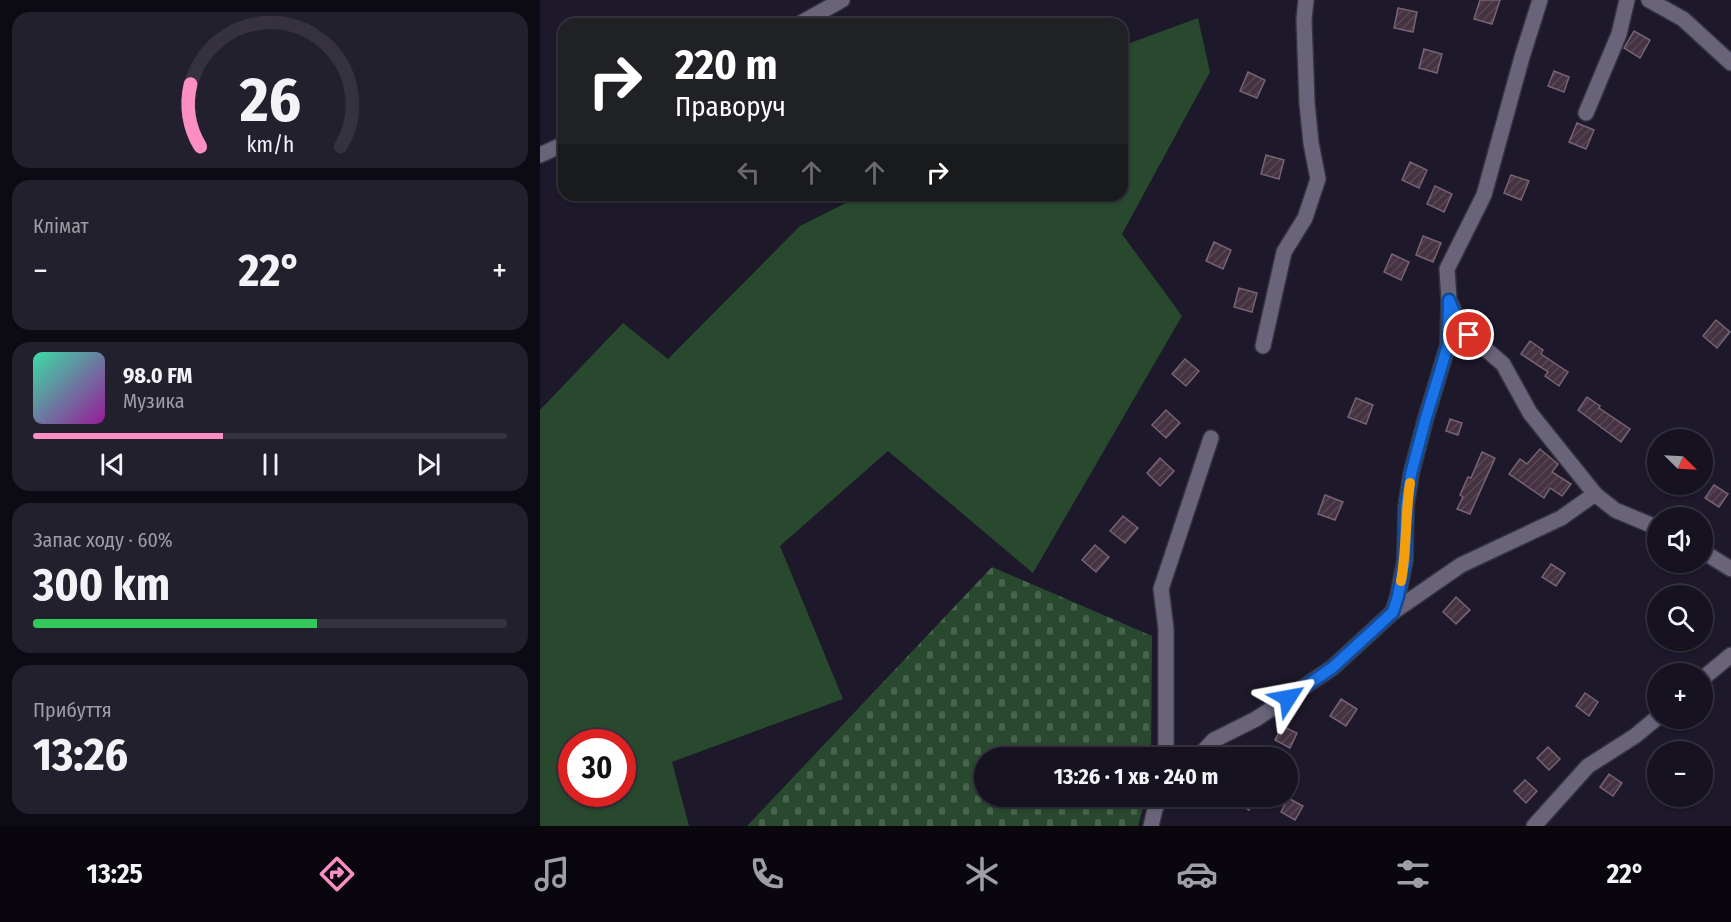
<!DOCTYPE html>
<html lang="uk">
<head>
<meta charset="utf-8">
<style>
	:root { --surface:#161220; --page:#23202d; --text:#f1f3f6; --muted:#9e9ea5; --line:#35323e; --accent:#fb8fc4 }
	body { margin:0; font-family:"Fira Sans Condensed",sans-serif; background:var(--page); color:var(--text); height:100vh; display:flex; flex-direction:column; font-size:22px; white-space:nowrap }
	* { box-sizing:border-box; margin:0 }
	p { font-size:20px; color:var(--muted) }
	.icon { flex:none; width:33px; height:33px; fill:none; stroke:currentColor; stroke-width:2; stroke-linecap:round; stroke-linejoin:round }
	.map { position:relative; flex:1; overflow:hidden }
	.side { display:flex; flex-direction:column; gap:12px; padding:12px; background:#0c0a12; width:540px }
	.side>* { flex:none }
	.top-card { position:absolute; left:18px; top:18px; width:570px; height:183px; border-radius:18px; box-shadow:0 2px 4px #0004,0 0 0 2px var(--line); background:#202124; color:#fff; overflow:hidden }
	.needle { width:39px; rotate:114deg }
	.fabs { position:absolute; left:1107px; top:429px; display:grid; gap:12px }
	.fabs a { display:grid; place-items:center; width:66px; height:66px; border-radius:50%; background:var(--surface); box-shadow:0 2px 4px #0004,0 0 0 2px var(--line); font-size:30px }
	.speed { position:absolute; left:18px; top:729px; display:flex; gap:12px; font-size:30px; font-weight:700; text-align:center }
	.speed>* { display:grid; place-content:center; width:78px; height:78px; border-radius:50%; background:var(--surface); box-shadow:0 2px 4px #0004,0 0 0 2px var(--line); line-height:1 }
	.speed .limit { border:9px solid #d22; background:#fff; color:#111 }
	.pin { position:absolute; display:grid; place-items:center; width:51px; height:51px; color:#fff; margin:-26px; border:3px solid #fff; border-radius:50%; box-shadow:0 2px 6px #0007 }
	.me { position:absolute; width:66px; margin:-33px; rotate:56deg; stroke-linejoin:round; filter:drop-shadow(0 0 4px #0008) }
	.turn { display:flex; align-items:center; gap:21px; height:126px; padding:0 18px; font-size:27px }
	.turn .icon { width:78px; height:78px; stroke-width:2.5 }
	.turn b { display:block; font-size:42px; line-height:51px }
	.lanes { display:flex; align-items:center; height:57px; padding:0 18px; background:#0003; justify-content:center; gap:30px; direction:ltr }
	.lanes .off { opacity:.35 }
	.big { font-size:45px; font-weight:700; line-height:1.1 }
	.side .tile { flex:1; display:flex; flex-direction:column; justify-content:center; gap:9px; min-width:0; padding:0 21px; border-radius:18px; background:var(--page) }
	.side .dial { align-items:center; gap:0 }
	.dial svg { height:156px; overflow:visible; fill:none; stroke:var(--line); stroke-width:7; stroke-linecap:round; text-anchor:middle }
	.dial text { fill:var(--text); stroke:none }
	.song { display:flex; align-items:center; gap:18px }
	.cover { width:72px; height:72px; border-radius:9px; background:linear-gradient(135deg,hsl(160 70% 55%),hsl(300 70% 35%)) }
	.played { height:6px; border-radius:3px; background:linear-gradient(90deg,var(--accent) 40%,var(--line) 40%) }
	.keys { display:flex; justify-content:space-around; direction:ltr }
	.heat { display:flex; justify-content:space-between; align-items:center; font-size:33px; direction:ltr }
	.charge { height:9px; border-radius:4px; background:linear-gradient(90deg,#34c759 60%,var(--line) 0) }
	.trip { position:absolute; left:434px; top:747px; width:324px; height:60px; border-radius:30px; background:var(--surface); box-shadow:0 2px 4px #0004,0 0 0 2px var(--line); font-weight:700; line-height:60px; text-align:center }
	.tabs { display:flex; height:96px; justify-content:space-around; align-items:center; background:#09070d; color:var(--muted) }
	.tabs .icon { width:42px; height:42px }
	.tabs .on { color:var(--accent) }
	.tabs b { font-size:27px; color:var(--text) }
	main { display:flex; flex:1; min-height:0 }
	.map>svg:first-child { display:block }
	.cemetery { fill:url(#cemetery-stones) }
	.garden { fill:#28492e; fill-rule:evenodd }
	.building { fill:url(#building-hatch); stroke:#776373; stroke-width:1.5 }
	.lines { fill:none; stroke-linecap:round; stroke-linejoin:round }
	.street-casing { stroke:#363340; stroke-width:18 }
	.street { stroke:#6a647b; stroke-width:15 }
	.route-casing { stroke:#114b97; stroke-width:15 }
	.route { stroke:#1a73e8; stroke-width:10 }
	.slow { stroke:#f59e0b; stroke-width:10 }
</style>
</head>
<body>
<main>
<section class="side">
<div class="tile dial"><svg viewBox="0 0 100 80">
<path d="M14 69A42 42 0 1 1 86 69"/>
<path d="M14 69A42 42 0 0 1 9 37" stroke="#fb8fc4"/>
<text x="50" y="56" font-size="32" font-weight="700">26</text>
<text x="50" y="72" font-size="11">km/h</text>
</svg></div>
<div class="tile"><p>Клімат</p>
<div class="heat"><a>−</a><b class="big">22°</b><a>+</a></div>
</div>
<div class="tile">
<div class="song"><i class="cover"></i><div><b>98.0 FM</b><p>Музика</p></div></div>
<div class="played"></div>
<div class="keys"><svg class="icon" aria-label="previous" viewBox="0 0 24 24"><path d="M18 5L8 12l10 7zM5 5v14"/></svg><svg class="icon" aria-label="pause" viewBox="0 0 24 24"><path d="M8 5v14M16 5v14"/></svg><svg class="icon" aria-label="next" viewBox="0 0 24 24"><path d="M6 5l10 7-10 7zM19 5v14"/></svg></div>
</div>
<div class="tile"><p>Запас ходу · 60%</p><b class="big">300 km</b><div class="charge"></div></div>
<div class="tile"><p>Прибуття</p><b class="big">13:26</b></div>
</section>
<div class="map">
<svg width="1191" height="826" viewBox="0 0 1191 826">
	<defs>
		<pattern id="cemetery-stones" width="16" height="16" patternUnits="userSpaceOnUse" patternTransform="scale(1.5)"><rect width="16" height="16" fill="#28492e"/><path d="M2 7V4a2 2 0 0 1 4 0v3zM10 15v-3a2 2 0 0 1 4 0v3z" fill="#48644d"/></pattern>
		<pattern id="building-hatch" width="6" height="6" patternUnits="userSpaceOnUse" patternTransform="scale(1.5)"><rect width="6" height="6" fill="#453342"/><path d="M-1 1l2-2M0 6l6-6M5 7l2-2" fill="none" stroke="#574755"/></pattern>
	</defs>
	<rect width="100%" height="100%" fill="#1d182a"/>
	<polygon class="cemetery" points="452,567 612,636 611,757 444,758 444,796 606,797 598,826 207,826"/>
	<path class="garden" d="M 658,18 L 670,72 L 582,234 L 642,316 L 493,573 L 348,451 L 240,546 L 303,699 L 132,762 L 149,826 L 0,826 L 0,410 L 83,323 L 128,359 L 260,226 L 322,195 L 582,195 L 582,46 ZM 32,742 L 82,742 L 82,794 L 32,794 Z"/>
	<g class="building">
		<polygon points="940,0 960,0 952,24 934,19"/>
		<polygon points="858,8 877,12 873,32 854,28"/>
		<polygon points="1094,31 1110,40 1100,58 1084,48"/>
		<polygon points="884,49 902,54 897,73 879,68"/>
		<polygon points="1014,71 1029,77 1024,92 1008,86"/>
		<polygon points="708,72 725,80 717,98 700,91"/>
		<polygon points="1037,123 1054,130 1046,149 1029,142"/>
		<polygon points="726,155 744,160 739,179 721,174"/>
		<polygon points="870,162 887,170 879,188 862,180"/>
		<polygon points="971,175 989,181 981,200 964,193"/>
		<polygon points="895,186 912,194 904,212 887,204"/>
		<polygon points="883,236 901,243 893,262 876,255"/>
		<polygon points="674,242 691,250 683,269 666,261"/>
		<polygon points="852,254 869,262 861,280 844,272"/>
		<polygon points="699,288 717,293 712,312 694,307"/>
		<polygon points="1176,320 1190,332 1177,348 1163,336"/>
		<polygon points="990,341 1003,350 1001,354 1028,372 1019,386 1005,376 1008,372 981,354"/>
		<polygon points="645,359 659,371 646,386 632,374"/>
		<polygon points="1047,397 1060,406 1059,408 1090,429 1081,442 1038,410"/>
		<polygon points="816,398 833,405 826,424 808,417"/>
		<polygon points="626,410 640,423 626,438 612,425"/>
		<polygon points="910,419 922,423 918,435 906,431"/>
		<polygon points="1000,449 1018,464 1012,472 1031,484 1022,496 1010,488 1004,498 969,474 980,459 987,464"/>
		<polygon points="942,452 955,458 930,514 917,509 923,497 920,495 928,477 931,478"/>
		<polygon points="620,458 634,471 620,486 607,473"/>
		<polygon points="1174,485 1188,494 1179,507 1165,498"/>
		<polygon points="785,495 803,502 795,520 778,514"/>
		<polygon points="583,516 598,528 585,543 570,531"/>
		<polygon points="555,545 569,557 556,572 542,560"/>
		<polygon points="1011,564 1025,573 1016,586 1002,577"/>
		<polygon points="916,597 930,610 916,624 903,612"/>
		<polygon points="1045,693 1058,702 1049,716 1036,706"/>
		<polygon points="801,699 817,709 806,726 790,716"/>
		<polygon points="742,726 757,733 750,748 735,740"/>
		<polygon points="1008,747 1020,759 1009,770 997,758"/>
		<polygon points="1069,774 1082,783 1073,796 1060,787"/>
		<polygon points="985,780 997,791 986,803 974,791"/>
		<polygon points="682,796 716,796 709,810"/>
		<polygon points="748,798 763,806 755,820 741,812"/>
	</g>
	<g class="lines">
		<defs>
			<g id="street">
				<polyline points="1109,0 1143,19 1191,63"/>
				<polyline points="259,24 302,0"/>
				<polyline points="1046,113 1079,34 1087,0"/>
				<polyline points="0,155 24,144"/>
				<polyline points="911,304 918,322 929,335 963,364 990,413 1055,494 1075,510 1118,528"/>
				<polyline points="723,346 744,252 765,218 778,179 771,143 767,103 764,20 766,0"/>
				<polyline points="1162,551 1191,569"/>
				<polyline points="853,612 921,565 1021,518 1055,494"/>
				<polyline points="1162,679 1191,655"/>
				<polyline points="626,758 626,629 621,589 671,438"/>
				<polyline points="657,758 674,740 716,719 792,668 853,612 858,596 865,560 866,507 871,474 885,421 908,345 909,300 907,269 944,195 982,57 1000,0"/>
				<polyline points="611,826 615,809 622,796"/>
				<polyline points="994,826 1048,766 1095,736 1118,717"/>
			</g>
		</defs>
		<use href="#street" class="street-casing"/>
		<use href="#street" class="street"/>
	</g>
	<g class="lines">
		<defs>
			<polyline id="route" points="748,698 792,668 853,612 858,596 865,560 866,507 871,474 885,421 908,345 909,300 918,322 929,335"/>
		</defs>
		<use href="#route" class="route-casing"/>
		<use href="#route" class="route"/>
		<path class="slow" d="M 861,581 C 867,549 865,516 870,483"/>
	</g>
</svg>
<div class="fabs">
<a><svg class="needle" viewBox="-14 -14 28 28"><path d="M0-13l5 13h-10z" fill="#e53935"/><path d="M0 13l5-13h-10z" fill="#9e9ea5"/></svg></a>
<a><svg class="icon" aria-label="sound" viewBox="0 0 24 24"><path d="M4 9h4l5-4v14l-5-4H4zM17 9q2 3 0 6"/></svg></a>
<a><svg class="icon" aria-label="search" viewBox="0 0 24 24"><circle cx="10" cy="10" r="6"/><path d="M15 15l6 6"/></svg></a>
<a>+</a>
<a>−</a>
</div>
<div class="speed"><div class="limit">30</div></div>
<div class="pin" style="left:929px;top:335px;background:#d93025"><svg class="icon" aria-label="arrive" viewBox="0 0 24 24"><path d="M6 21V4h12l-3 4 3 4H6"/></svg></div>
<svg class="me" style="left:748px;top:698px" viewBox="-20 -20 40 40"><path d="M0-17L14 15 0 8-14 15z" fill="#1a73e8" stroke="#fff" stroke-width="4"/></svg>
<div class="trip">13:26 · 1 хв · 240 m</div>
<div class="top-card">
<div class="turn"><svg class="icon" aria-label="right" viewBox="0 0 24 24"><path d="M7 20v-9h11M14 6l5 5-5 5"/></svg><div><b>220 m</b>Праворуч</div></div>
<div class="lanes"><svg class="icon off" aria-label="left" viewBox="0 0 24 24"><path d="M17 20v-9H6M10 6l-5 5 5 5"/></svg><svg class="icon off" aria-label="ahead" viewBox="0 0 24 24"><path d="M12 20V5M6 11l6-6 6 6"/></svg><svg class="icon off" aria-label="ahead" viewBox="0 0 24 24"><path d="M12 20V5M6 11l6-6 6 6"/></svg><svg class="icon" aria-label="right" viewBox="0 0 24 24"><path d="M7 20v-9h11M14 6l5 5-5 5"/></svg></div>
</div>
</div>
</main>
<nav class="tabs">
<b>13:25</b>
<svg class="icon on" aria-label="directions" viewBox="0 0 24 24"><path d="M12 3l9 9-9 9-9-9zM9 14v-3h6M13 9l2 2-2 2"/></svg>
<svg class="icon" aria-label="music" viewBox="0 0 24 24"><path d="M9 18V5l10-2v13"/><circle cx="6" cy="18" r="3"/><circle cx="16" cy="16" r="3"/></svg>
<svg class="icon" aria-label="phone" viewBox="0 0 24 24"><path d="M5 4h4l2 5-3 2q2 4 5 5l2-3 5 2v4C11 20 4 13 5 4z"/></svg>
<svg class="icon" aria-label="climate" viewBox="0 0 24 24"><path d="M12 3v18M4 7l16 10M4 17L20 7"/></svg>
<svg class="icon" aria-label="car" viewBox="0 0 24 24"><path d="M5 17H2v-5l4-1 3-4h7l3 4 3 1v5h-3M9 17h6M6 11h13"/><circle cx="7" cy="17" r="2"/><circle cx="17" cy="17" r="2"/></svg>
<svg class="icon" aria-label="filters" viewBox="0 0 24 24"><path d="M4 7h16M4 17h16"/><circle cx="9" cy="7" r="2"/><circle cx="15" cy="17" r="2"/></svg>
<b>22°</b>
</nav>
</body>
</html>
